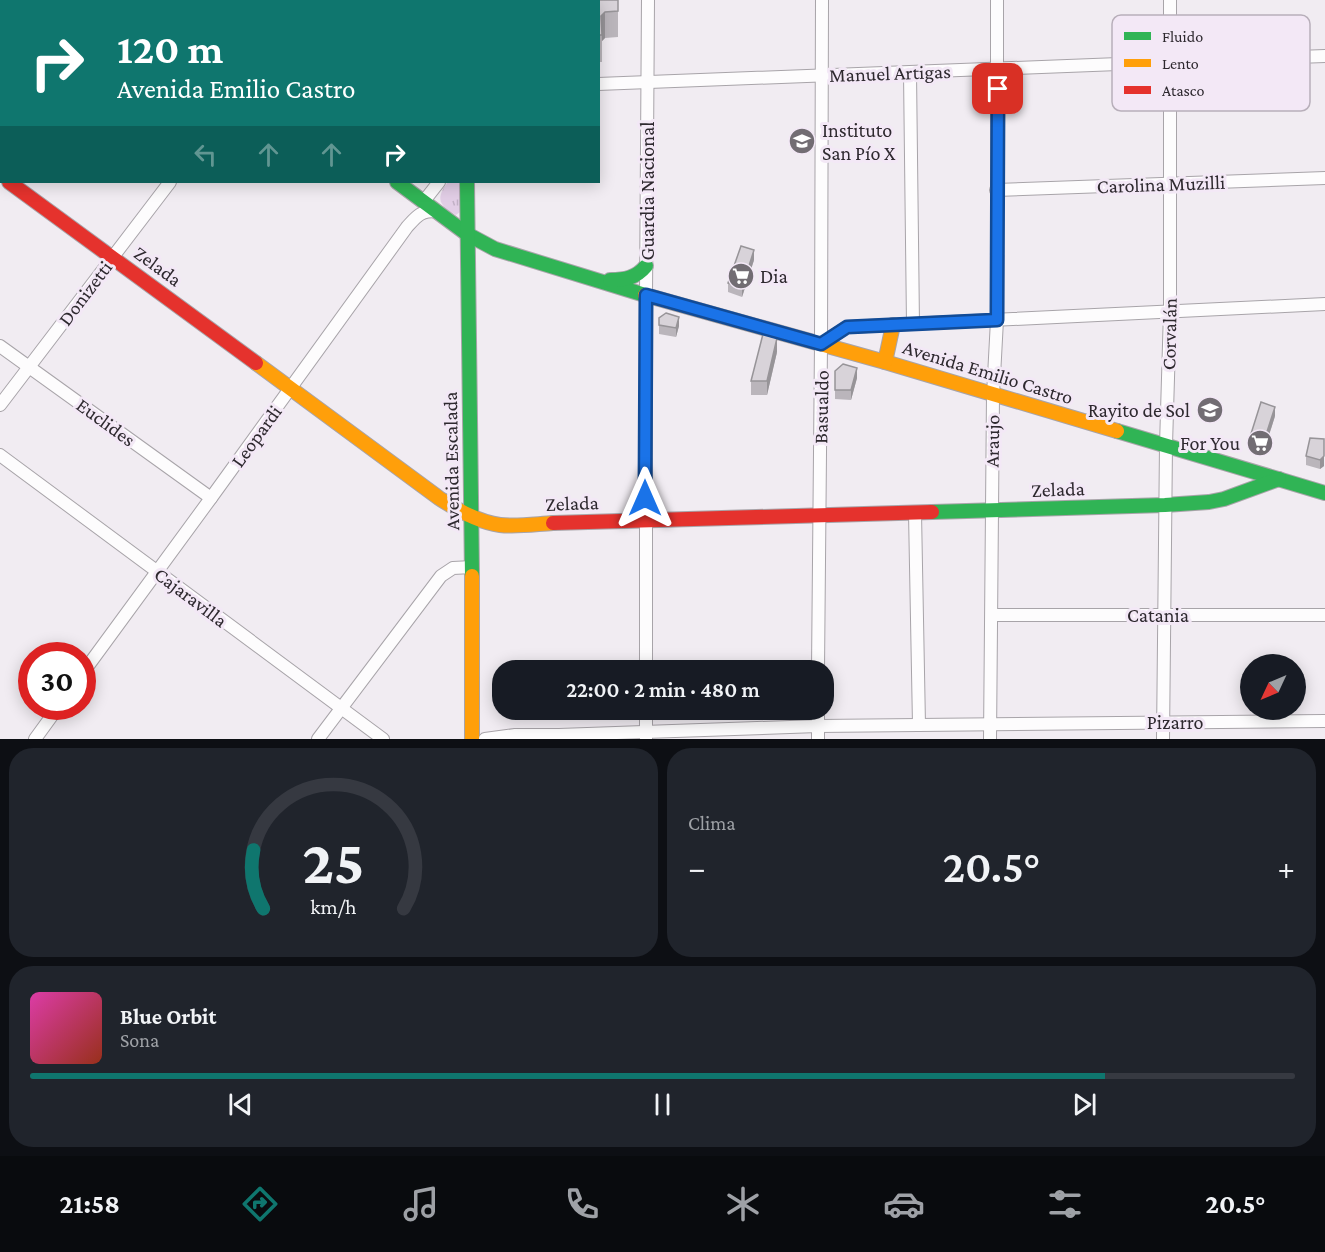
<!DOCTYPE html>
<html lang="es">
<head>
<meta charset="utf-8">
<style>
	:root { --surface:#171b24; --page:#20242c; --text:#f1f3f6; --muted:#9ea1a6; --line:#363941; --accent:#0f766e }
	body { margin:0; font-family:"Crimson Pro",serif; background:var(--page); color:var(--text); height:100vh; display:flex; flex-direction:column; font-size:22px; white-space:nowrap }
	* { box-sizing:border-box; margin:0 }
	p { font-size:20px; color:var(--muted) }
	.icon { flex:none; width:33px; height:33px; fill:none; stroke:currentColor; stroke-width:2; stroke-linecap:round; stroke-linejoin:round }
	.map { position:relative; height:739px; overflow:hidden }
	.details { display:flex; flex-direction:column; gap:9px; padding:9px; background:#0d0f14; flex:1 }
	.details>* { flex:none }
	.banner { position:absolute; left:0px; top:0px; width:600px; height:183px; box-shadow:0 3px 15px #0003; background:#0f766e; color:#fff; overflow:hidden }
	.needle { width:39px; rotate:226deg }
	.buttons { position:absolute; left:1240px; top:654px; display:grid; gap:12px }
	.buttons a { display:grid; place-items:center; width:66px; height:66px; border-radius:50%; background:var(--surface); box-shadow:0 3px 15px #0003; font-size:30px }
	.speed { position:absolute; left:18px; top:642px; display:flex; gap:12px; font-size:30px; font-weight:700; text-align:center }
	.speed>* { display:grid; place-content:center; width:78px; height:78px; border-radius:50%; background:var(--surface); box-shadow:0 3px 15px #0003; line-height:1 }
	.speed .limit { border:9px solid #d22; background:#fff; color:#111 }
	.pin { position:absolute; display:grid; place-items:center; width:51px; height:51px; color:#fff; margin:-26px; border-radius:12px; box-shadow:0 3px 9px #0006 }
	.me { position:absolute; width:66px; margin:-33px; rotate:0deg; stroke-linejoin:round; filter:drop-shadow(0 0 4px #0008) }
	.turn { display:flex; align-items:center; gap:21px; height:126px; padding:0 18px; font-size:27px }
	.turn .icon { width:78px; height:78px; stroke-width:2.5 }
	.turn b { display:block; font-size:42px; line-height:51px }
	.lanes { display:flex; align-items:center; height:57px; padding:0 18px; background:#0003; justify-content:center; gap:30px; direction:ltr }
	.lanes .off { opacity:.35 }
	.big { font-size:45px; font-weight:600; line-height:1.1 }
	.details .widget { flex:1; display:flex; flex-direction:column; justify-content:center; gap:9px; min-width:0; padding:0 21px; border-radius:24px; background:var(--page) }
	.details .dial { align-items:center; gap:0 }
	.dial svg { height:156px; overflow:visible; fill:none; stroke:var(--line); stroke-width:7; stroke-linecap:round; text-anchor:middle }
	.dial text { fill:var(--text); stroke:none }
	.song { display:flex; align-items:center; gap:18px }
	.cover { width:72px; height:72px; border-radius:9px; background:linear-gradient(135deg,hsl(320 70% 55%),hsl(10 70% 35%)) }
	.played { height:6px; border-radius:3px; background:linear-gradient(90deg,var(--accent) 85%,var(--line) 85%) }
	.keys { display:flex; justify-content:space-around; direction:ltr }
	.heat { display:flex; justify-content:space-between; align-items:center; font-size:33px; direction:ltr }
	.details .tiles { flex:1; display:grid; gap:9px; grid-template-columns:1fr 1fr }
	.widget:last-child { grid-column:span 2 }
	.trip { position:absolute; left:492px; top:660px; width:342px; height:60px; border-radius:24px; background:var(--surface); box-shadow:0 3px 15px #0003; font-weight:600; line-height:60px; text-align:center }
	.menu { display:flex; height:96px; justify-content:space-around; align-items:center; background:#090b0e; color:var(--muted) }
	.menu .icon { width:42px; height:42px }
	.menu .on { color:var(--accent) }
	.menu b { font-size:27px; color:var(--text) }
	.map>svg:first-child { display:block }
	.grass { fill:url(#grass-tufts) }
	.lines { fill:none; stroke-linecap:round; stroke-linejoin:round }
	.street-casing { stroke:#a8a4a9; stroke-width:14 }
	.fast-casing { stroke:#a8a4a9; stroke-width:16 }
	.slow-casing { stroke:#a8a4a9; stroke-width:16 }
	.jam-casing { stroke:#a8a4a9; stroke-width:16 }
	.street { stroke:#fdfcfd; stroke-width:12 }
	.fast { stroke:#30b455; stroke-width:14 }
	.slow { stroke:#ff9f0a; stroke-width:14 }
	.jam { stroke:#e5322d; stroke-width:14 }
	.wall { fill:#bab5bb }
	.shaded-wall { fill:#979498 }
	.building { fill:#d8d3d9; stroke:#979498; stroke-width:1.5 }
	.route-casing { stroke:#114b97; stroke-width:15 }
	.route { stroke:#1a73e8; stroke-width:10 }
	.labels { text-anchor:middle; dominant-baseline:central; stroke-width:6; stroke-linejoin:round; paint-order:stroke }
	.street-label { font-size:20px; fill:#2e292f; stroke:#f3e8f6 }
	.poi-label { font-size:20px; fill:#2e292f; stroke:#f3e8f6; text-anchor:start }
	.key { fill:#f3e8f6; stroke:#b8afba; stroke-width:1.5 }
	.key-label { font-size:16px; fill:#2e292f }
</style>
</head>
<body>
<div class="map">
<svg width="1325" height="739" viewBox="0 0 1325 739">
	<defs>
		<pattern id="grass-tufts" width="24" height="20" patternUnits="userSpaceOnUse" patternTransform="scale(1.5)"><rect width="24" height="20" fill="#e2cee6"/><path d="M3 7l-1-3M5 7V3M7 7l1-3M15 17l-1-3M17 17v-4M19 17l1-3" fill="none" stroke="#c2b1c6"/></pattern>
	</defs>
	<rect width="100%" height="100%" fill="#f1ecf2"/>
	<path class="grass" d="M 448,182 L 461,182 L 460,212 L 456,215 C 439,206 435,198 448,182 Z"/>
	<g class="lines">
		<defs>
			<g id="street">
				<polyline points="19,2 20,0"/>
				<polyline points="306,2 308,0"/>
				<polyline points="0,28 2,26"/>
				<polyline points="910,73 913,324"/>
				<polyline points="598,84 1325,56"/>
				<polyline points="0,175 2,176"/>
				<polyline points="996,190 1325,178"/>
				<polyline points="424,201 439,182"/>
				<polyline points="821,344 847,327 1325,304"/>
				<polyline points="0,346 211,498"/>
				<polyline points="0,405 170,182"/>
				<polyline points="0,455 383,739"/>
				<polyline points="915,513 919,725"/>
				<polyline points="992,615 1325,615"/>
				<polyline points="646,670 646,295 648,0"/>
				<polyline points="818,670 821,344 822,0"/>
				<path d="M 82,674 L 211,498 L 407,227 C 417,216 420,211 436,211"/>
				<polyline points="646,710 646,738"/>
				<polyline points="818,710 818,739"/>
				<polyline points="35,739 59,706"/>
				<polyline points="318,739 441,576 453,568 472,567"/>
				<polyline points="485,739 515,735 559,735 818,726 1325,721"/>
				<polyline points="990,739 993,395 997,320 997,0"/>
				<polyline points="1163,739 1166,445 1170,311 1170,0"/>
			</g>
			<g id="fast">
				<polyline points="144,0 146,2"/>
				<polyline points="467,0 467,2"/>
				<polyline points="397,182 467,234 495,249 645,295"/>
				<polyline points="467,182 472,576"/>
				<path d="M 610,280 C 625,280 636,278 646,266"/>
				<polyline points="1117,431 1325,493"/>
				<polyline points="932,512 1165,505 1209,502 1224,499 1279,479"/>
			</g>
			<g id="slow">
				<polyline points="645,295 885,362 1117,431"/>
				<polyline points="885,362 893,325"/>
				<path d="M 256,363 L 439,498 C 457,510 478,522 500,525 C 517,527 536,524 553,523"/>
				<polyline points="472,576 472,739"/>
			</g>
			<g id="jam">
				<polyline points="9,182 256,363"/>
				<polyline points="553,523 932,512"/>
			</g>
		</defs>
		<use href="#street" class="street-casing"/>
		<use href="#fast" class="fast-casing"/>
		<use href="#slow" class="slow-casing"/>
		<use href="#jam" class="jam-casing"/>
		<use href="#street" class="street"/>
		<use href="#fast" class="fast"/>
		<use href="#slow" class="slow"/>
		<use href="#jam" class="jam"/>
	</g>
	<g class="wall">
		<polygon points="618,0 618,37 605,38 602,41 602,62 598,62 598,2"/>
		<polygon points="754,260 742,297 728,292 728,283"/>
		<polygon points="659,318 679,326 676,337 659,334"/>
		<polygon points="777,352 767,395 751,395 751,381"/>
		<polygon points="835,371 857,378 851,400 835,399"/>
		<polygon points="1275,416 1264,451 1250,446 1250,437"/>
		<polygon points="1310,438 1324,466 1320,469 1306,465 1306,456"/>
	</g>
	<g class="shaded-wall">
		<polygon points="605,12 605,38 602,41 601,16"/>
		<polygon points="754,250 754,260 742,297 742,288"/>
		<polygon points="679,317 679,326 676,337 676,328"/>
		<polygon points="777,338 777,352 767,395 767,381"/>
		<polygon points="857,368 857,378 851,400 851,390"/>
		<polygon points="1275,407 1275,416 1264,451 1264,441"/>
		<polygon points="1324,456 1324,466 1320,469 1320,460"/>
	</g>
	<g class="building">
		<polygon points="496,0 618,0 618,11 605,12 601,16 602,35 598,35 598,2 496,2"/>
		<polygon points="741,246 754,250 742,288 728,283"/>
		<polygon points="666,313 679,317 676,328 659,325 659,318"/>
		<polygon points="763,334 777,338 767,381 751,381"/>
		<polygon points="843,364 857,368 851,390 835,390 835,371"/>
		<polygon points="1261,402 1275,407 1264,441 1250,437"/>
		<polygon points="1310,438 1324,439 1324,456 1320,460 1306,456"/>
	</g>
	<g class="lines">
		<defs>
			<polyline id="route" points="645,498 646,295 821,344 847,327 997,320 998,89"/>
		</defs>
		<use href="#route" class="route-casing"/>
		<use href="#route" class="route"/>
	</g>
	<defs>
		<symbol id="school-disc" viewBox="-11 -11 22 22"><circle r="9.5" fill="#726d73" stroke="#f3e8f6"/><path d="M0-5L7-2L0 1L-7-2ZM-4 1L0 2.5L4 1V4Q0 6-4 4Z" fill="#fff"/></symbol>
		<symbol id="supermarket-disc" viewBox="-11 -11 22 22"><circle r="9.5" fill="#726d73" stroke="#f3e8f6"/><path d="M-6-5.5h2.5l.6 2H6L4.5 2H-2.5L-4.4-4H-6ZM-1.5 3.2a1.3 1.3 0 1 0 .1 0ZM3 3.2a1.3 1.3 0 1 0 .1 0Z" fill="#fff"/></symbol>
	</defs>
	<g fill-rule="evenodd">
		<use href="#school-disc" x="787" y="126" width="30" height="30"/>
		<use href="#supermarket-disc" x="726" y="261" width="30" height="30"/>
		<use href="#school-disc" x="1195" y="395" width="30" height="30"/>
		<use href="#supermarket-disc" x="1245" y="428" width="30" height="30"/>
	</g>
	<g class="labels">
		<g class="street-label">
			<text transform="translate(890 73) rotate(-2)">Manuel Artigas</text>
			<text transform="translate(1161 184) rotate(-2)">Carolina Muzilli</text>
			<text transform="translate(647 191) rotate(-90)">Guardia Nacional</text>
			<text transform="translate(158 266) rotate(36)">Zelada</text>
			<text transform="translate(85 293) rotate(-53)">Donizetti</text>
			<text transform="translate(1169 334) rotate(-89)">Corvalán</text>
			<text transform="translate(988 372) rotate(17)">Avenida Emilio Castro</text>
			<text transform="translate(821 407) rotate(-89)">Basualdo</text>
			<text transform="translate(106 422) rotate(36)">Euclides</text>
			<text transform="translate(256 436) rotate(-54)">Leopardi</text>
			<text transform="translate(992 441) rotate(-89)">Araujo</text>
			<text transform="translate(451 461) rotate(-91)">Avenida Escalada</text>
			<text transform="translate(1058 489) rotate(-2)">Zelada</text>
			<text transform="translate(572 503) rotate(-2)">Zelada</text>
			<text transform="translate(191 597) rotate(37)">Cajaravilla</text>
			<text x="1158" y="615">Catania</text>
			<text x="1175" y="722">Pizarro</text>
		</g>
		<g class="poi-label">
			<text x="822" y="130">Instituto<tspan x="822" dy="23">San Pío X</tspan></text>
			<text x="760" y="276">Dia</text>
			<text x="1190" y="410" text-anchor="end">Rayito de Sol</text>
			<text x="1240" y="443" text-anchor="end">For You</text>
		</g>
	</g>
	<rect x="1112" y="15" width="198" height="96" rx="9" class="key"/>
	<rect x="1124" y="32" width="27" height="8" fill="#30b455"/>
	<rect x="1124" y="59" width="27" height="8" fill="#ff9f0a"/>
	<rect x="1124" y="86" width="27" height="8" fill="#e5322d"/>
	<g class="key-label">
		<text x="1162" y="42">Fluido</text>
		<text x="1162" y="69">Lento</text>
		<text x="1162" y="96">Atasco</text>
	</g>
</svg>
<div class="buttons">
<a><svg class="needle" viewBox="-14 -14 28 28"><path d="M0-13l5 13h-10z" fill="#e53935"/><path d="M0 13l5-13h-10z" fill="#9ea1a6"/></svg></a>
</div>
<div class="speed"><div class="limit">30</div></div>
<div class="pin" style="left:998px;top:89px;background:#d93025"><svg class="icon" aria-label="arrive" viewBox="0 0 24 24"><path d="M6 21V4h12l-3 4 3 4H6"/></svg></div>
<svg class="me" style="left:645px;top:498px" viewBox="-20 -20 40 40"><path d="M0-17L14 15 0 8-14 15z" fill="#1a73e8" stroke="#fff" stroke-width="4"/></svg>
<div class="trip">22:00 · 2 min · 480 m</div>
<div class="banner">
<div class="turn"><svg class="icon" aria-label="right" viewBox="0 0 24 24"><path d="M7 20v-9h11M14 6l5 5-5 5"/></svg><div><b>120 m</b>Avenida Emilio Castro</div></div>
<div class="lanes"><svg class="icon off" aria-label="left" viewBox="0 0 24 24"><path d="M17 20v-9H6M10 6l-5 5 5 5"/></svg><svg class="icon off" aria-label="ahead" viewBox="0 0 24 24"><path d="M12 20V5M6 11l6-6 6 6"/></svg><svg class="icon off" aria-label="ahead" viewBox="0 0 24 24"><path d="M12 20V5M6 11l6-6 6 6"/></svg><svg class="icon" aria-label="right" viewBox="0 0 24 24"><path d="M7 20v-9h11M14 6l5 5-5 5"/></svg></div>
</div>
</div>
<section class="details">
<div class="tiles">
<div class="widget dial"><svg viewBox="0 0 100 80">
<path d="M14 69A42 42 0 1 1 86 69"/>
<path d="M14 69A42 42 0 0 1 9 39" stroke="#0f766e"/>
<text x="50" y="56" font-size="32" font-weight="700">25</text>
<text x="50" y="72" font-size="11">km/h</text>
</svg></div>
<div class="widget"><p>Clima</p>
<div class="heat"><a>−</a><b class="big">20.5°</b><a>+</a></div>
</div>
<div class="widget">
<div class="song"><i class="cover"></i><div><b>Blue Orbit</b><p>Sona</p></div></div>
<div class="played"></div>
<div class="keys"><svg class="icon" aria-label="previous" viewBox="0 0 24 24"><path d="M18 5L8 12l10 7zM5 5v14"/></svg><svg class="icon" aria-label="pause" viewBox="0 0 24 24"><path d="M8 5v14M16 5v14"/></svg><svg class="icon" aria-label="next" viewBox="0 0 24 24"><path d="M6 5l10 7-10 7zM19 5v14"/></svg></div>
</div>
</div>
</section>
<nav class="menu">
<b>21:58</b>
<svg class="icon on" aria-label="directions" viewBox="0 0 24 24"><path d="M12 3l9 9-9 9-9-9zM9 14v-3h6M13 9l2 2-2 2"/></svg>
<svg class="icon" aria-label="music" viewBox="0 0 24 24"><path d="M9 18V5l10-2v13"/><circle cx="6" cy="18" r="3"/><circle cx="16" cy="16" r="3"/></svg>
<svg class="icon" aria-label="phone" viewBox="0 0 24 24"><path d="M5 4h4l2 5-3 2q2 4 5 5l2-3 5 2v4C11 20 4 13 5 4z"/></svg>
<svg class="icon" aria-label="climate" viewBox="0 0 24 24"><path d="M12 3v18M4 7l16 10M4 17L20 7"/></svg>
<svg class="icon" aria-label="car" viewBox="0 0 24 24"><path d="M5 17H2v-5l4-1 3-4h7l3 4 3 1v5h-3M9 17h6M6 11h13"/><circle cx="7" cy="17" r="2"/><circle cx="17" cy="17" r="2"/></svg>
<svg class="icon" aria-label="filters" viewBox="0 0 24 24"><path d="M4 7h16M4 17h16"/><circle cx="9" cy="7" r="2"/><circle cx="15" cy="17" r="2"/></svg>
<b>20.5°</b>
</nav>
</body>
</html>
